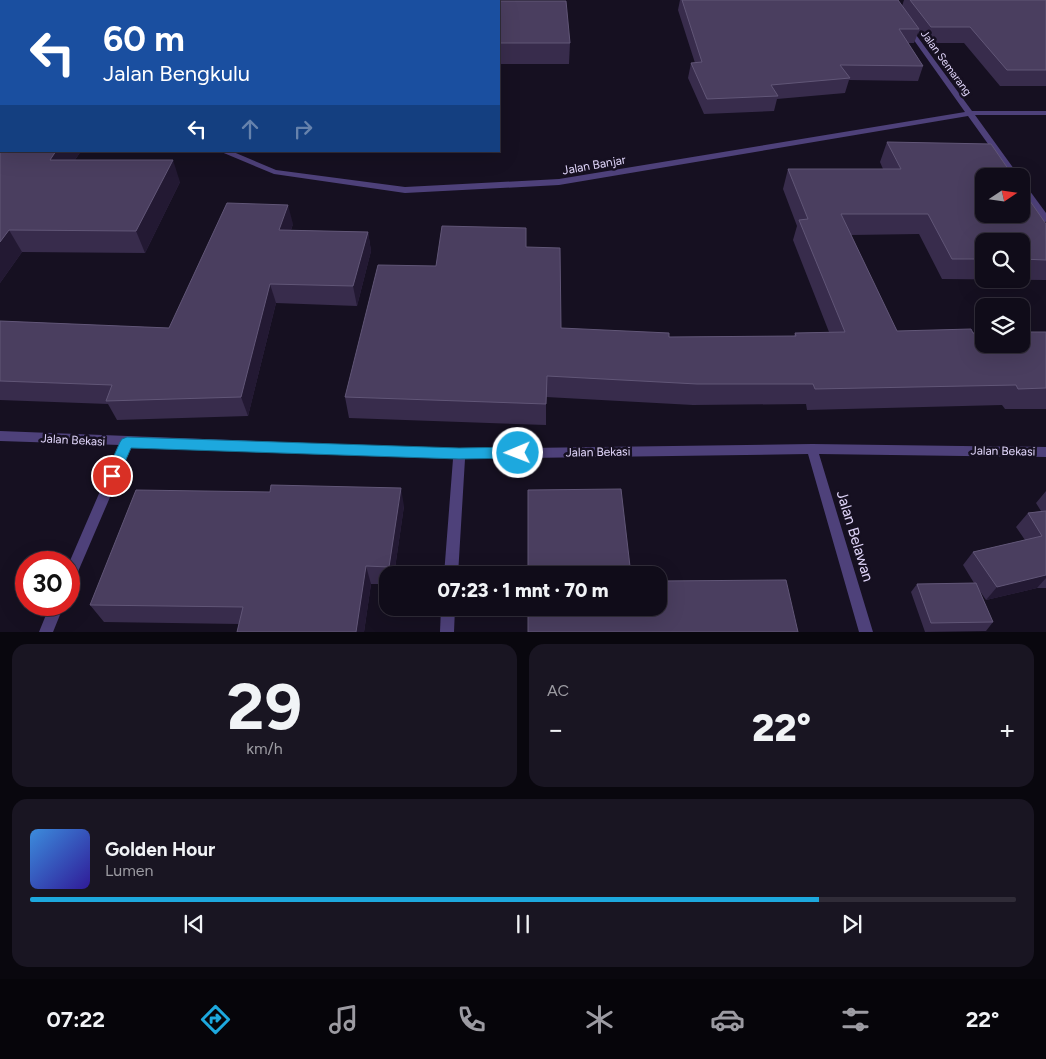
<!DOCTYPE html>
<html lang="id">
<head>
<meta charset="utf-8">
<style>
	:root { --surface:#100c19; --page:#191522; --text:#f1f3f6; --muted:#9c9ba2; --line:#302c38; --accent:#1da8de }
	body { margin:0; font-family:Figtree,sans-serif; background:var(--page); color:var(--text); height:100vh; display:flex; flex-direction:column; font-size:19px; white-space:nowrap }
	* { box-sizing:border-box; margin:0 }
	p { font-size:16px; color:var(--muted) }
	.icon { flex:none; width:28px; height:28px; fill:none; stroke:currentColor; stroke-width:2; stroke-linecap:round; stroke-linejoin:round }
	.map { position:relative; height:632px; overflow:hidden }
	.drawer { display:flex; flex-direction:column; gap:12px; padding:12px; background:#09070e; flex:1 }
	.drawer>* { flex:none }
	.guide { position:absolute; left:0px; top:0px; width:500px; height:152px; box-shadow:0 5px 20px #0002,0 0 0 1px var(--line); background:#1a4fa0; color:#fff; overflow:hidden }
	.needle { width:32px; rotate:77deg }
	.fabs { position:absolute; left:975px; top:168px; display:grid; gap:10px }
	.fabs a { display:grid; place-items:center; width:55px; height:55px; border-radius:10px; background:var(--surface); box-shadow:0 5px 20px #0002,0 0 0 1px var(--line); font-size:25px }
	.speed { position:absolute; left:15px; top:551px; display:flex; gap:10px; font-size:25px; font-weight:700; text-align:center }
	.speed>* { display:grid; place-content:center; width:65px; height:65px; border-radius:50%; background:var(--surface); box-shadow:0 5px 20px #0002,0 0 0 1px var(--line); line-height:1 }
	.speed .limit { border:8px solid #d22; background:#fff; color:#111 }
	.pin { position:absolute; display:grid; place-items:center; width:42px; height:42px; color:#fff; margin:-21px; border:2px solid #fff; border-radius:50%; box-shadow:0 1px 5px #0007 }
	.me { position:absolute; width:55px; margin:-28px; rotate:269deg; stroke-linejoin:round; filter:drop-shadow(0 0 4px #0008) }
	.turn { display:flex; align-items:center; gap:18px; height:105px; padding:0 20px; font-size:22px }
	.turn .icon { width:65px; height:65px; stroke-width:2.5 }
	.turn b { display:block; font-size:35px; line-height:42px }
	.lanes { display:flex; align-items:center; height:48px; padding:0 20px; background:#0003; justify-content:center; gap:25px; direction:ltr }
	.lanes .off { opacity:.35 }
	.big { font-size:38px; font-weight:800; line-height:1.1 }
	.drawer .tile { flex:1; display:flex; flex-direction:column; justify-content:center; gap:8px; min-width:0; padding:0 18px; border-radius:15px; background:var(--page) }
	.drawer .dial { align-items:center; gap:0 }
	.dial b { font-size:65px; line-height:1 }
	.song { display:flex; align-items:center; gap:15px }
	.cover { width:60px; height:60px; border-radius:8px; background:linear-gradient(135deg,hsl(210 70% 55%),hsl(250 70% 35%)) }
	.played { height:5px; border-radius:2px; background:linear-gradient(90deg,var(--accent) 80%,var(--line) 80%) }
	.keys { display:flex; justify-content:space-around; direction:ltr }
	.heat { display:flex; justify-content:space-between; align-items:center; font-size:28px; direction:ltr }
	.drawer .tiles { flex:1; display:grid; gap:12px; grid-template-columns:1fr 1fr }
	.tile:last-child { grid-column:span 2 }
	.trip { position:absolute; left:379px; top:566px; width:288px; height:50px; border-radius:15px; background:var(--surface); box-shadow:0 5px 20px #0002,0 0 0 1px var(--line); font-weight:800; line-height:50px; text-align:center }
	.dock { display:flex; height:80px; justify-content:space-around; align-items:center; background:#06050a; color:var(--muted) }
	.dock .icon { width:35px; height:35px }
	.dock .selected { color:var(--accent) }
	.dock b { font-size:22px; color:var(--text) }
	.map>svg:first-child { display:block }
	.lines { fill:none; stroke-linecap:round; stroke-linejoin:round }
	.service { fill:#4e417a; fill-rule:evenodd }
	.minor { fill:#4e417a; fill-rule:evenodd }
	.tertiary { stroke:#4e417a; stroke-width:10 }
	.wall { fill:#382c4c; fill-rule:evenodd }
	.shaded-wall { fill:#231933 }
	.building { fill:#4a3e5f; stroke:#615677 }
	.route { fill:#1da8de; stroke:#136d90 }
	.labels { text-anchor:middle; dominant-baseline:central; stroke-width:5; stroke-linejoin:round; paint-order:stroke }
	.far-street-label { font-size:11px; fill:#e0d5fa; stroke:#161021 }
	.street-label { font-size:12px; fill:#e0d5fa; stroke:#161021 }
	.near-street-label { font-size:15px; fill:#e0d5fa; stroke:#161021 }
</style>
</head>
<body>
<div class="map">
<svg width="1046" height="632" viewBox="0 0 1046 632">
	<rect width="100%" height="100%" fill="#161021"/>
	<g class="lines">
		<rect class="service" x="0" y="60" width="1" height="4"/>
		<g class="minor">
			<polygon points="909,27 911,28 972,111 1046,111 1046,115 975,115 1019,176 1011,176 968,116 559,185 405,193 274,174 219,151 231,151 276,170 405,187 559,179 965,112 906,29"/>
			<polygon points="1021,183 1024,183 1046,213 1046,222 1043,221 1021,191"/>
			<polygon points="0,431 459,449 812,444 1046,447 1046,457 819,454 873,632 859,632 808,454 465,459 458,575 444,575 453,459 132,446 74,581 69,583 69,563 120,445 0,441"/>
			<polygon points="50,605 64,605 53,632 39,632"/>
			<polygon points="441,608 455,608 454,632 440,632"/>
		</g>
		<polyline class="tertiary" points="0,73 1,72"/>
	</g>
	<g class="wall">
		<polygon points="108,0 394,0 392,1 111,1"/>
		<polygon points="680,0 898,0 902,6 904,0 1046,0 1046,86 1000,86 964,43 925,43 918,33 914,43 908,43 923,66 918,81 849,80 845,93 777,99 774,111 704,114 688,78 691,63 695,63 678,10"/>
		<polygon points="499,1 570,43 569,64 499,64"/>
		<path d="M 887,142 L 1046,224 L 1046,280 L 942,279 L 919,234 L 851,235 L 897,331 L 973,333 L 1046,332 L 1046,409 L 1005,409 L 1002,405 L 807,410 L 806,404 L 693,405 L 546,397 L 546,425 L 349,418 L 345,397 L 436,266 L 526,247 L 561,328 L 669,337 L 794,336 L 795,333 L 829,332 L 793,240 L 797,226 L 783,189 L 788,169 L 883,169 L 880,162 ZM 984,241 L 1021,241 L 1021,279 L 984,279 Z"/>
		<polygon points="1,151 81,151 75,160 180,182 145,253 22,252 0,283"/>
		<polygon points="293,224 291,230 368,232 371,251 357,306 276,303 248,416 117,420 108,404 0,400 0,321 169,328"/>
		<polygon points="1046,491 1046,588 1037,588 986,600 979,590 993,622 986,631 925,632 911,592 917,584 974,583 963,565 973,552 1025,540 1016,527 1028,513 1041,511 1036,503"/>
		<polygon points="404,506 394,575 388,575 388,584 371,584 364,632 237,632 239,624 104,622 90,605"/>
	</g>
	<g class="shaded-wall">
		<polygon points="50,0 99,0 96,1 47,1"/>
		<polygon points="357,0 394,0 392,1 354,1"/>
		<polygon points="1,19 1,40 0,41 0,20"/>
		<polygon points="56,151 81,151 60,182 50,160"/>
		<polygon points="173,160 180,182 145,253 136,231"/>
		<polygon points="288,205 293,224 284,249 279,230"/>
		<polygon points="9,230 22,252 0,283 0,242"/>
		<polygon points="368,232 371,251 357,306 353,286"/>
		<polygon points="270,284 276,303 248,416 241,397"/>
		<polygon points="401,488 404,506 394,575 391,575 389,567"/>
		<polygon points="366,566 371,584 364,632 356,632"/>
		<polygon points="1046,575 1046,578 1037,588 986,600 997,587"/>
	</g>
	<g class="building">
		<polygon points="0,0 50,0 47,1 1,1 1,19 0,20"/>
		<polygon points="142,0 357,0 354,1 146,1"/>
		<polygon points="682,0 898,0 919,29 899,29 923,66 840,65 850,78 771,85 778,96 707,99 691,63 702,62"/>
		<polygon points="910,0 1046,0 1046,70 1007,70 970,27 931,27"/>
		<polygon points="463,1 566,1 570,43 499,43 499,1"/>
		<polygon points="0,103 1,103 1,151 56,151 50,160 173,160 136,231 9,230 0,242"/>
		<polygon points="887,142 991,144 1013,176 984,176 984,214 1021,214 1021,188 1046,224 1046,260 1021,259 1021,241 984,241 984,259 952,259 928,214 841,214 897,331 971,329 973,333 984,333 984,344 1021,344 1021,332 1046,332 1046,388 1018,389 1016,385 815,389 813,384 697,384 547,376 546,404 345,397 378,265 436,266 442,226 526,228 526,247 560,248 561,328 669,333 669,337 796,336 795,333 845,332 799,220 808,219 788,169 901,169"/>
		<polygon points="227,203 288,205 279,230 368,232 353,286 270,284 241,397 106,401 112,385 0,381 0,321 169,328"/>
		<polygon points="271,485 401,488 389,567 366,566 356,632 237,632 243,607 90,605 136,490 270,492"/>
		<polygon points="621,489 631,575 528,575 528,490"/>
		<polygon points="1046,511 1046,575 997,587 973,552 1042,536 1028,513"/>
		<polygon points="786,580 798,632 528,632 528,608 658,608 658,581"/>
		<polygon points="976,583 993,622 931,623 917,584"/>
	</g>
	<polygon class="route" points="127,437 459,448 518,447 522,449 524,453 522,457 518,458 459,459 131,448 117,480 112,482 107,480 105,476 120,442 122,439"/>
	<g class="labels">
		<g class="far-street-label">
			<text transform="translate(946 63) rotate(54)">Jalan Semarang</text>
		</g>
		<g class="street-label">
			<text transform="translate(594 165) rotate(-10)">Jalan Banjar</text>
			<text transform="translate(73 440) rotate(3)">Jalan Bekasi</text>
			<text transform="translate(1003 451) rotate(1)">Jalan Bekasi</text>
			<text transform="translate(598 452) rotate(-1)">Jalan Bekasi</text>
		</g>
		<g class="near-street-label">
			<text transform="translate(855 536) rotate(73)">Jalan Belawan</text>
		</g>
	</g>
</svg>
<div class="fabs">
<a><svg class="needle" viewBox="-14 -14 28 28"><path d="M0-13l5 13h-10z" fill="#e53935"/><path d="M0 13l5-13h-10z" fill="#9c9ba2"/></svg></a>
<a><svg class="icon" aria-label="search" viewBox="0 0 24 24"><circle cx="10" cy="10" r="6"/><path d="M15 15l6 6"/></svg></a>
<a><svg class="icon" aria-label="layers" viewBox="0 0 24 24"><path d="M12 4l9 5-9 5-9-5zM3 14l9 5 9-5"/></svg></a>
</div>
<div class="speed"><div class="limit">30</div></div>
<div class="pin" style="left:112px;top:476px;background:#d93025"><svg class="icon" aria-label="arrive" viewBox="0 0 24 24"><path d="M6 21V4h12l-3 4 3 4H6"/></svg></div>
<svg class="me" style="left:518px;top:453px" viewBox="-20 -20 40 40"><circle r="17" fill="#1da8de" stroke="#fff" stroke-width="3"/><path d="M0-11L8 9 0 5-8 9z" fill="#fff"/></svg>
<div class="trip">07:23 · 1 mnt · 70 m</div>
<div class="guide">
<div class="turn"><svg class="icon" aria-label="left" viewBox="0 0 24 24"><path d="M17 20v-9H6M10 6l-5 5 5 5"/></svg><div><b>60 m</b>Jalan Bengkulu</div></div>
<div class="lanes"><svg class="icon" aria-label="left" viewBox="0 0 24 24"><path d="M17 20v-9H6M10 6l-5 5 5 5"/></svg><svg class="icon off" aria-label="ahead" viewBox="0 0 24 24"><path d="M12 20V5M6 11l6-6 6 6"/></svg><svg class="icon off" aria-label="right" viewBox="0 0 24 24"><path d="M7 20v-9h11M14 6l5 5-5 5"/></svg></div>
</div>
</div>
<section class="drawer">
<div class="tiles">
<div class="tile dial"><b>29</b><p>km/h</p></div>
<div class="tile"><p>AC</p>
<div class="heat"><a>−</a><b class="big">22°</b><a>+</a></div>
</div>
<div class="tile">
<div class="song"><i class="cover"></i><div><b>Golden Hour</b><p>Lumen</p></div></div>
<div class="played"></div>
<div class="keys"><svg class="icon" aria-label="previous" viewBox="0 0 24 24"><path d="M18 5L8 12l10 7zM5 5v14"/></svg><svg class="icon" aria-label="pause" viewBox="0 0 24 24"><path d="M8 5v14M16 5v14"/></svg><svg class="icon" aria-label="next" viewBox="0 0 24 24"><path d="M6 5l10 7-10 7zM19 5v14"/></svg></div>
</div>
</div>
</section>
<nav class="dock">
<b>07:22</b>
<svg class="icon selected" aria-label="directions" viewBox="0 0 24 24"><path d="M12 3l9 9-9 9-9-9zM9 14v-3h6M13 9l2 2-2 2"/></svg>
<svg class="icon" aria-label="music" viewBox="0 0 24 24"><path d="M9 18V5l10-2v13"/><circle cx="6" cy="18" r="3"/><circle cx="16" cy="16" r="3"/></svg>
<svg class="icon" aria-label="phone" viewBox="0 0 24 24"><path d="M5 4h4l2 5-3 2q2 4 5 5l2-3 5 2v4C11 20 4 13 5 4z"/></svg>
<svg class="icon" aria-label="climate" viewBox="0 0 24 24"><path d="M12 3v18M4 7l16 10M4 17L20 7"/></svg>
<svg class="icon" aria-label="car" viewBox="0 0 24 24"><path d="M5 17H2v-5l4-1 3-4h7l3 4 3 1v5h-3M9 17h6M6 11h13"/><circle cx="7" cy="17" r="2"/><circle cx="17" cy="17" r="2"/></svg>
<svg class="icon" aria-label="filters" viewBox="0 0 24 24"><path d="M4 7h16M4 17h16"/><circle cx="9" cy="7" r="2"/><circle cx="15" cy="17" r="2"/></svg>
<b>22°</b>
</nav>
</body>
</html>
